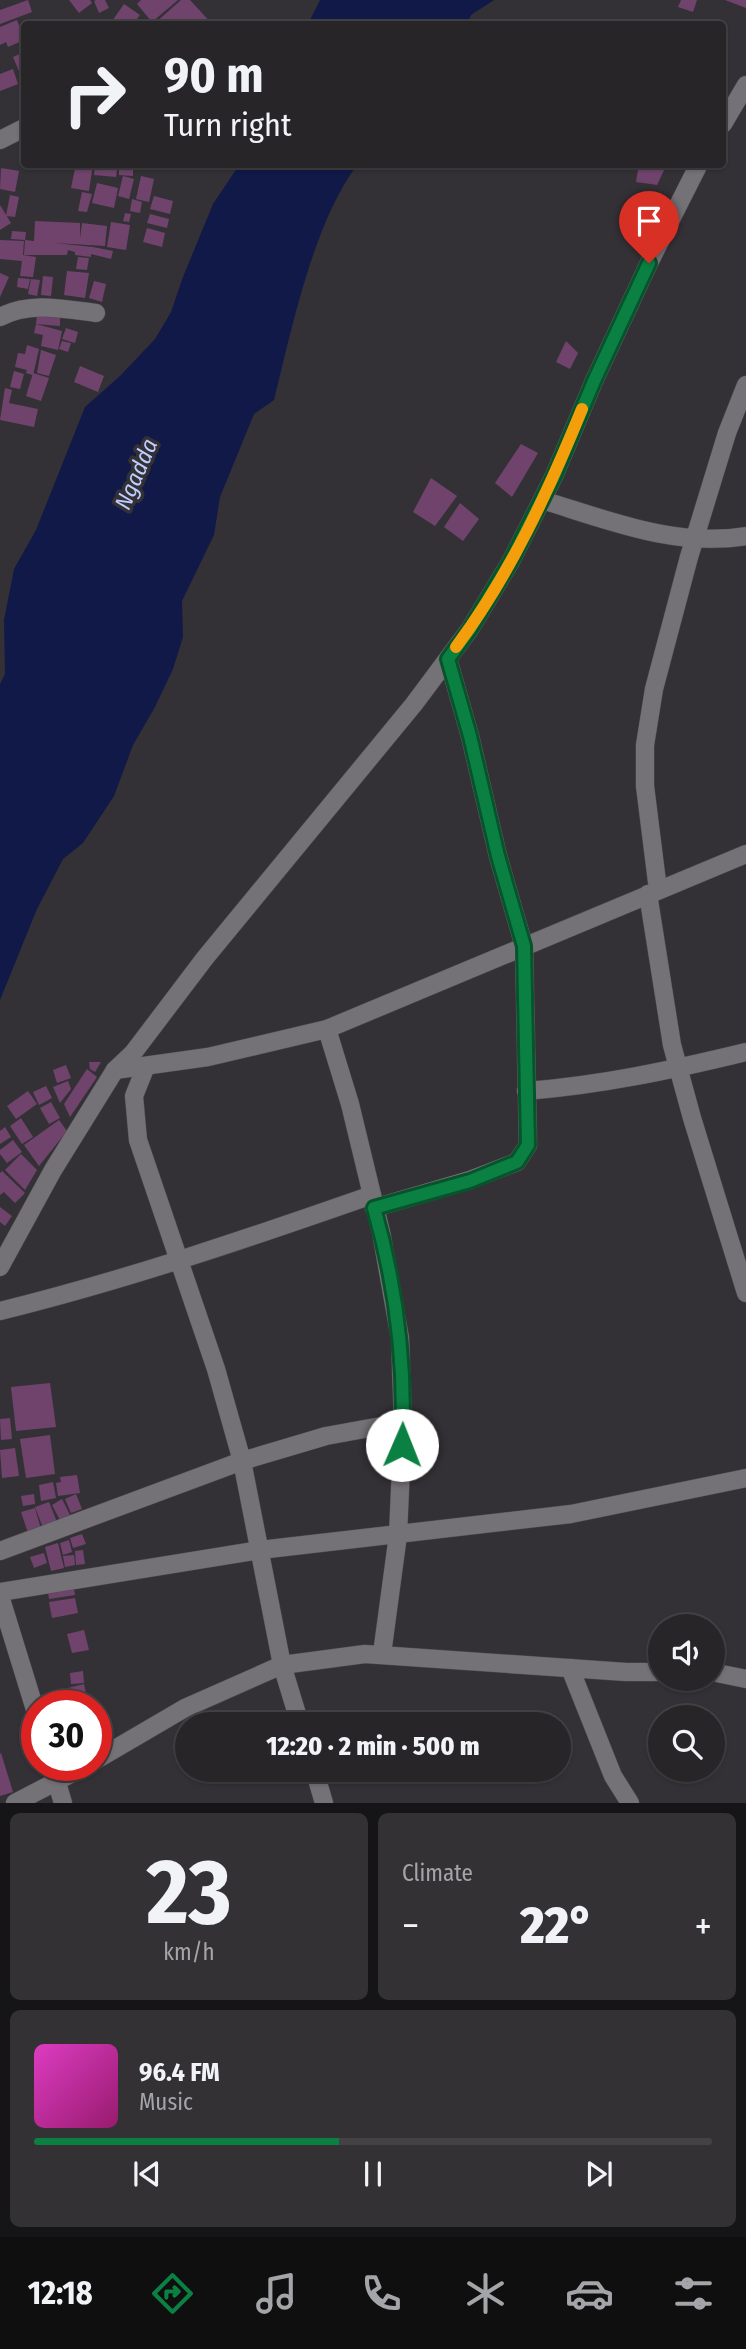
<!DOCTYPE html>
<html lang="en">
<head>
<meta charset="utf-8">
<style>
	:root { --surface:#272528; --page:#333134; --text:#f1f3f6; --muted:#a4a5a8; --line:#434245; --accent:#0b8043 }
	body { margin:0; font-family:"Fira Sans Condensed",sans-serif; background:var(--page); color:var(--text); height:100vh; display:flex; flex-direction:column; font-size:26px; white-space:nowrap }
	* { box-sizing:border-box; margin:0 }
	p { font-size:23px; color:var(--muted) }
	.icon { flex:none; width:38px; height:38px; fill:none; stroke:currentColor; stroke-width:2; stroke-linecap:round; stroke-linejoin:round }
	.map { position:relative; height:1803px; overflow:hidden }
	.sheet { display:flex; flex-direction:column; gap:10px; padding:10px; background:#151416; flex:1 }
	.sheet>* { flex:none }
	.hud { position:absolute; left:21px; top:21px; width:705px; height:147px; border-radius:7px; box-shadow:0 2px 5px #0004,0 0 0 2px var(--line); background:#272528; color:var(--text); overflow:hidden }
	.fabs { position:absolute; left:648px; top:1614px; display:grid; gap:14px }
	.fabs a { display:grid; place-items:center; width:77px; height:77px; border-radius:50%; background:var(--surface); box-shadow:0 2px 5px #0004,0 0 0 2px var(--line); font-size:35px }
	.speed { position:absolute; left:21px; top:1690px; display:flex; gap:14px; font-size:35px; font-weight:700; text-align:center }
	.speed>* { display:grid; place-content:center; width:91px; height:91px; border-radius:50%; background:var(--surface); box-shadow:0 2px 5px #0004,0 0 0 2px var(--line); line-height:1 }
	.speed .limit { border:10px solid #d22; background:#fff; color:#111 }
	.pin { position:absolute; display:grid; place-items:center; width:60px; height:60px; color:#fff; margin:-72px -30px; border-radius:50% 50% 50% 0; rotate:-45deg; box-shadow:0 0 7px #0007 }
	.pin .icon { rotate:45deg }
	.me { position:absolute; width:77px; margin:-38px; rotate:1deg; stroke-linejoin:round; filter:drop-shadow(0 0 5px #0008) }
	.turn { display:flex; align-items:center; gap:24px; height:147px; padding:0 28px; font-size:32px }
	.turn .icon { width:91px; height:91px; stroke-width:2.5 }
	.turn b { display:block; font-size:49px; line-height:60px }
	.big { font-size:52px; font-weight:800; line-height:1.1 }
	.sheet .tile { flex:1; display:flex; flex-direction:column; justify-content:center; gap:10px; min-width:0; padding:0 24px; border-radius:10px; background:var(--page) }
	.sheet .dial { align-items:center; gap:0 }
	.dial b { font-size:91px; line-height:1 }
	.song { display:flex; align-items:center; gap:21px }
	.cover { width:84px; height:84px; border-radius:10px; background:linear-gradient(135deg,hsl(310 70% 55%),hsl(320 70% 35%)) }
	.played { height:7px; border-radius:4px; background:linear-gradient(90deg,var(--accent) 45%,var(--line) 45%) }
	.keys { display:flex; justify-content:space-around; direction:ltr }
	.heat { display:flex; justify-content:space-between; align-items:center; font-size:38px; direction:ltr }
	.sheet .tiles { flex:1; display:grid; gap:10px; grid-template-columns:1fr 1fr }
	.tile:last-child { grid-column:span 2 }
	.trip { position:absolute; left:175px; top:1712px; width:396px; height:70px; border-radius:35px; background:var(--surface); box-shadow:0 2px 5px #0004,0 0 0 2px var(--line); font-weight:800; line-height:70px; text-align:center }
	.tab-bar { display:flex; height:112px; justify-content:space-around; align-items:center; background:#100f10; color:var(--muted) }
	.tab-bar .icon { width:49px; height:49px }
	.tab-bar .active { color:var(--accent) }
	.tab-bar b { font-size:32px; color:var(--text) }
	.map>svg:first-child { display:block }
	.water { fill:#101947 }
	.building { fill:#70436d }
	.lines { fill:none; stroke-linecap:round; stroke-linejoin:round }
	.street-casing { stroke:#504e52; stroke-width:19 }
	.secondary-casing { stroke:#504e52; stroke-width:19 }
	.street { stroke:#757277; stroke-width:18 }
	.secondary { stroke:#757277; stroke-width:18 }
	.route-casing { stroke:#07532c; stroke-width:18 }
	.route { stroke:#0b8043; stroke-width:12 }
	.slow { stroke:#f59e0b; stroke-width:12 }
	.labels { text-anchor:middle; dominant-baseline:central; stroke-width:7; stroke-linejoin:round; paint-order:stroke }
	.water-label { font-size:23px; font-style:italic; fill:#becefe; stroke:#343136 }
</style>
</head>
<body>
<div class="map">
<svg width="746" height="1803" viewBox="0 0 746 1803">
	<rect width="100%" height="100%" fill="#343136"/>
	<g class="water">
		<polygon points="320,0 494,0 471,15 467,24 308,24"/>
		<path d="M 239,165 L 357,165 C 313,224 292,328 274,400 L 254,414 L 220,497 L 214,535 L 182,601 L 183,637 L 173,669 L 155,707 L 133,745 L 114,796 L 83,843 L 63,859 L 37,909 L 0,1000 L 0,684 L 5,674 L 4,620 L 14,569 L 36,530 L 85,407 L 120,376 L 155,339 L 171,312 L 183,277 L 213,204 Z"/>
	</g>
	<g class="building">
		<polygon points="28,0 32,12 0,24 0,10"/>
		<polygon points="69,0 90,0 92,3 79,13"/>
		<polygon points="96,0 105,0 109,8 99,13 94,1"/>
		<polygon points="141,0 178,0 152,22 137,4"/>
		<polygon points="181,0 190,0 212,24 154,24"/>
		<polygon points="681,0 697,0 693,12 678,7"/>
		<polygon points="725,0 746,0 746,8"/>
		<polygon points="124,4 140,15 133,24 110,24"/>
		<polygon points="17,20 24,40 8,47 6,42 0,45 0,27"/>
		<polygon points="24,52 24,83 13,57"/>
		<polygon points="13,69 18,84 0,91 0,74"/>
		<polygon points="76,164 93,164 89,191 71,188"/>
		<polygon points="95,164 118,164 116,177 94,175"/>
		<polygon points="119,164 133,164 133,176 119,175"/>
		<polygon points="639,164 667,164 657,185 636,182"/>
		<polygon points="1,168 19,171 15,192 0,189"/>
		<polygon points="123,176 134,179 129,199 118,196"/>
		<polygon points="141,176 154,179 149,202 136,199"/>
		<polygon points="97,183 118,188 114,208 92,203"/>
		<polygon points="82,192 92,194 87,212 78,211"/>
		<polygon points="10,195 19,197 15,217 6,216"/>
		<polygon points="154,196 173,201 170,214 150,209"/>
		<polygon points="132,199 142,202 140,213 130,211"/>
		<polygon points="0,205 11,223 0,230"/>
		<polygon points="125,213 131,214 129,222 123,221"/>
		<polygon points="150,214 169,219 167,228 147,223"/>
		<polygon points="35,221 80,223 80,238 82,223 107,226 105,246 54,243 93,247 113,251 111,259 91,254 91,257 75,255 75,252 68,250 67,255 24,255 25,240 34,241"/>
		<polygon points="111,222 130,225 126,250 107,247"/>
		<polygon points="147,228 165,233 162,247 143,242"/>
		<polygon points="12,231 26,232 25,240 11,239"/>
		<polygon points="0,240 24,241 23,255 36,257 33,277 20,276 22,261 0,259"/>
		<polygon points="78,257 89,258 87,270 76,269"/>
		<polygon points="67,271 89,273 85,298 64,295"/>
		<polygon points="0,273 9,277 0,297"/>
		<polygon points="43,276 53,277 51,296 41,295"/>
		<polygon points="18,278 30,279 28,289 17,287"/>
		<polygon points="31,279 40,280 37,296 28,294"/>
		<polygon points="94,281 106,284 102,302 89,298"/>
		<polygon points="37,315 60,317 60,326 36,324"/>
		<polygon points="36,324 62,331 58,350 41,346 43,335 34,333"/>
		<polygon points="66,328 78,332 75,343 62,339"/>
		<polygon points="62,341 71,343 68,352 59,349"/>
		<polygon points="566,341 578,353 570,369 556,362"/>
		<polygon points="27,345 39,349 33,375 26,373 27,370 15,367 18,353 25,354"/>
		<polygon points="41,350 56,355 49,376 37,373"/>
		<polygon points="80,366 104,376 98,392 74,382"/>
		<polygon points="14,371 24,374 20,389 10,387"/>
		<polygon points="33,373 49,378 41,401 26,396"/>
		<polygon points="5,388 12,390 9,403 38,409 34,427 0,420"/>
		<polygon points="521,444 538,453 512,497 495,483"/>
		<polygon points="431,478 457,496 435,526 413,512"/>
		<polygon points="460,503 479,519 463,541 444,527"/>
		<polygon points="89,1062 101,1062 95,1072 90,1069"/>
		<polygon points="66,1065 71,1078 57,1083 53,1070"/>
		<polygon points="87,1069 97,1077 70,1117 64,1104"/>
		<polygon points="68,1081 71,1089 60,1103 53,1087"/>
		<polygon points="46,1086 52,1098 39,1105 33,1092"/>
		<polygon points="28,1091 37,1104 16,1119 7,1106"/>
		<polygon points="51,1102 60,1118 49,1124 40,1108"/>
		<polygon points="21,1118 33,1137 22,1144 10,1126"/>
		<polygon points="59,1120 67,1131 39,1166 24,1145"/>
		<polygon points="5,1127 11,1137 0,1144 0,1131"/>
		<polygon points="13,1140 22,1152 7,1163 0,1154 0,1150"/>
		<polygon points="21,1154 37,1170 25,1190 5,1170"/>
		<polygon points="2,1171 25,1193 15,1203 4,1192 0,1195 0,1173"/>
		<polygon points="0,1207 12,1216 5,1226 0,1222"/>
		<polygon points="50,1383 56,1427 16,1431 11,1387"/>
		<polygon points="10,1418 12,1439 1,1440 0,1419"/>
		<polygon points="50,1435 55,1474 26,1478 20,1439"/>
		<polygon points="15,1448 19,1476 2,1478 0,1450"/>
		<polygon points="77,1475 80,1493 58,1496 56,1483 61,1482 60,1477"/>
		<polygon points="53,1482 56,1498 41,1501 39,1485"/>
		<polygon points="34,1494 35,1504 23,1506 21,1496"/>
		<polygon points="76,1494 82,1509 71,1513 65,1499"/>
		<polygon points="62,1499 70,1515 60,1520 52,1505"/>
		<polygon points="49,1502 57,1522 43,1528 35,1507"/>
		<polygon points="35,1508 41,1529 28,1533 21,1512"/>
		<polygon points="82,1534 86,1544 73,1548 70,1538"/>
		<polygon points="69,1540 72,1552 63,1555 60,1543"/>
		<polygon points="58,1543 64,1568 51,1571 45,1547"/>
		<polygon points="83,1550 85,1564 76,1565 75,1551"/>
		<polygon points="44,1553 47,1563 34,1568 30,1557"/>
		<polygon points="74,1555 75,1565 65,1567 63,1556"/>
		<polygon points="73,1582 75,1595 49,1599 47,1586"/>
		<polygon points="75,1598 78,1613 52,1618 49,1602"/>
		<polygon points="84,1630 89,1650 72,1653 67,1634"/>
		<polygon points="83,1671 84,1683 71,1684 70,1673"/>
		<polygon points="84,1684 87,1699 71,1702 68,1688"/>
		<polygon points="1,1753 13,1792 0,1796 0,1754"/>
	</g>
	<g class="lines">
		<defs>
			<g id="street">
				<polyline points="0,140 24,128"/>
				<path d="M 0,317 C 30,301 64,309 96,313"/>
				<path d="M 542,500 C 608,520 676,548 746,536"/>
				<polyline points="658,890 645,786 645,745 654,689 689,557 727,433 746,385"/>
				<polyline points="648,894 672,1045 692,1118 746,1293"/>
				<polyline points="327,1029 350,1104 381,1232 400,1338 403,1422 398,1535 382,1654"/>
				<polyline points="146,1066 134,1096 138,1140 216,1369 242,1461 282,1665 300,1724"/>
				<polyline points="115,1070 208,1057 327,1029 746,854"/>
				<path d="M 526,1091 C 602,1085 672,1070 746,1052"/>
				<polyline points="374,1208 470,1180 517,1162 528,1145 524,946 498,856 470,736 448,659"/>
				<path d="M 0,1311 C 126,1280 249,1238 372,1195"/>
				<polyline points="0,1551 242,1461 326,1436 403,1422"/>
				<polyline points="0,1592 260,1550 571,1514 746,1478"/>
				<polyline points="570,1668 613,1776 630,1803"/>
				<polyline points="712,1672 746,1679"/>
				<polyline points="96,1760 185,1708 282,1665 365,1654 626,1672 660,1672"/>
				<polyline points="314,1769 324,1803"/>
				<polyline points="15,1803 86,1766"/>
			</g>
			<g id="secondary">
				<polyline points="723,124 746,85"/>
				<polyline points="0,1267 53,1170 115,1070 133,1053 205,958 414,704 470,629 511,561 554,476 594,381 649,263 699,164"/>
				<polyline points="0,1596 37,1716"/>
				<polyline points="52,1766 63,1803"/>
			</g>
		</defs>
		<use href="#street" class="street-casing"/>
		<use href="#secondary" class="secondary-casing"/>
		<use href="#street" class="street"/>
		<use href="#secondary" class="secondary"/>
	</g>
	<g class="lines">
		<defs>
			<path id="route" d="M 402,1445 C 406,1365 396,1285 374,1208 L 470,1181 L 517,1162 L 528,1145 L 524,946 L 498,856 L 470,736 L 448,659 L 470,629 L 511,561 L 554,476 L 594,381 L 649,263"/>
		</defs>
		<use href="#route" class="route-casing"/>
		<use href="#route" class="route"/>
		<path class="slow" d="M 456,647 C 510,575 548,492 582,409"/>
	</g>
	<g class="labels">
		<g class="water-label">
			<text transform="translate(136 474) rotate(-67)">Ngadda</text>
		</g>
	</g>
</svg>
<div class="fabs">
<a><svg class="icon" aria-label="sound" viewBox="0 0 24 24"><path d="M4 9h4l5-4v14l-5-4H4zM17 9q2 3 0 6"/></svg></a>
<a><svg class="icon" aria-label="search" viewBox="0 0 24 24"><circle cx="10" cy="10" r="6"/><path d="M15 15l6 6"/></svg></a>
</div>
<div class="speed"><div class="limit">30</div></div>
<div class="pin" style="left:649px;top:263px;background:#d93025"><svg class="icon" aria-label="arrive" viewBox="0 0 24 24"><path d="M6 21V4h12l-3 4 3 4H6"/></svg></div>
<svg class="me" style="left:402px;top:1445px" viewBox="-20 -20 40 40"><circle r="19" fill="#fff"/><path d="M0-13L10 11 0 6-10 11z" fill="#0b8043"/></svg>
<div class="trip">12:20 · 2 min · 500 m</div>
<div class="hud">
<div class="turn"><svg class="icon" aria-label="right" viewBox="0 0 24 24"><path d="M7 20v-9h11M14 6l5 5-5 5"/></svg><div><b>90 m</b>Turn right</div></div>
</div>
</div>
<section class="sheet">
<div class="tiles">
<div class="tile dial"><b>23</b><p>km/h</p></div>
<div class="tile"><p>Climate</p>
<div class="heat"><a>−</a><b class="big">22°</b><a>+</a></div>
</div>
<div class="tile">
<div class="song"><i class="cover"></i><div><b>96.4 FM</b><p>Music</p></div></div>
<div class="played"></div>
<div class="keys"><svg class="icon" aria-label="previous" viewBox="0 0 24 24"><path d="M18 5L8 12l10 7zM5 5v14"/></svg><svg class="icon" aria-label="pause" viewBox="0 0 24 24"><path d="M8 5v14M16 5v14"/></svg><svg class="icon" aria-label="next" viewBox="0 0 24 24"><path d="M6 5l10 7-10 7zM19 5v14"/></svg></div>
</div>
</div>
</section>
<nav class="tab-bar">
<b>12:18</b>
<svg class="icon active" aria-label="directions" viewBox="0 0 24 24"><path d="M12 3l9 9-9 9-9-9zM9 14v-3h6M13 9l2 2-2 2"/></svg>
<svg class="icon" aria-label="music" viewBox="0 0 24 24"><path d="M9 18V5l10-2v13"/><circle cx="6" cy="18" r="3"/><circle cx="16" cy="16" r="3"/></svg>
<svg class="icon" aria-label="phone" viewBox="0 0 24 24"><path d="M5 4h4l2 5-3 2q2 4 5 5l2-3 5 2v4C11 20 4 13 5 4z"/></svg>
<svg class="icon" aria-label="climate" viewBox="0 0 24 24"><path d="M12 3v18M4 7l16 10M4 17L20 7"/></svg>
<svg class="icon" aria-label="car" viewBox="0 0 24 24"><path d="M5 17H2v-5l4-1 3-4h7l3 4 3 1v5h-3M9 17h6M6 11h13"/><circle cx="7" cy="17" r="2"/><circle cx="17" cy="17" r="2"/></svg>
<svg class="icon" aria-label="filters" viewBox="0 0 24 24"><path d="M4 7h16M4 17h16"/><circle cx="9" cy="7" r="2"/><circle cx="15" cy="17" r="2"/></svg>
</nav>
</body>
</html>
